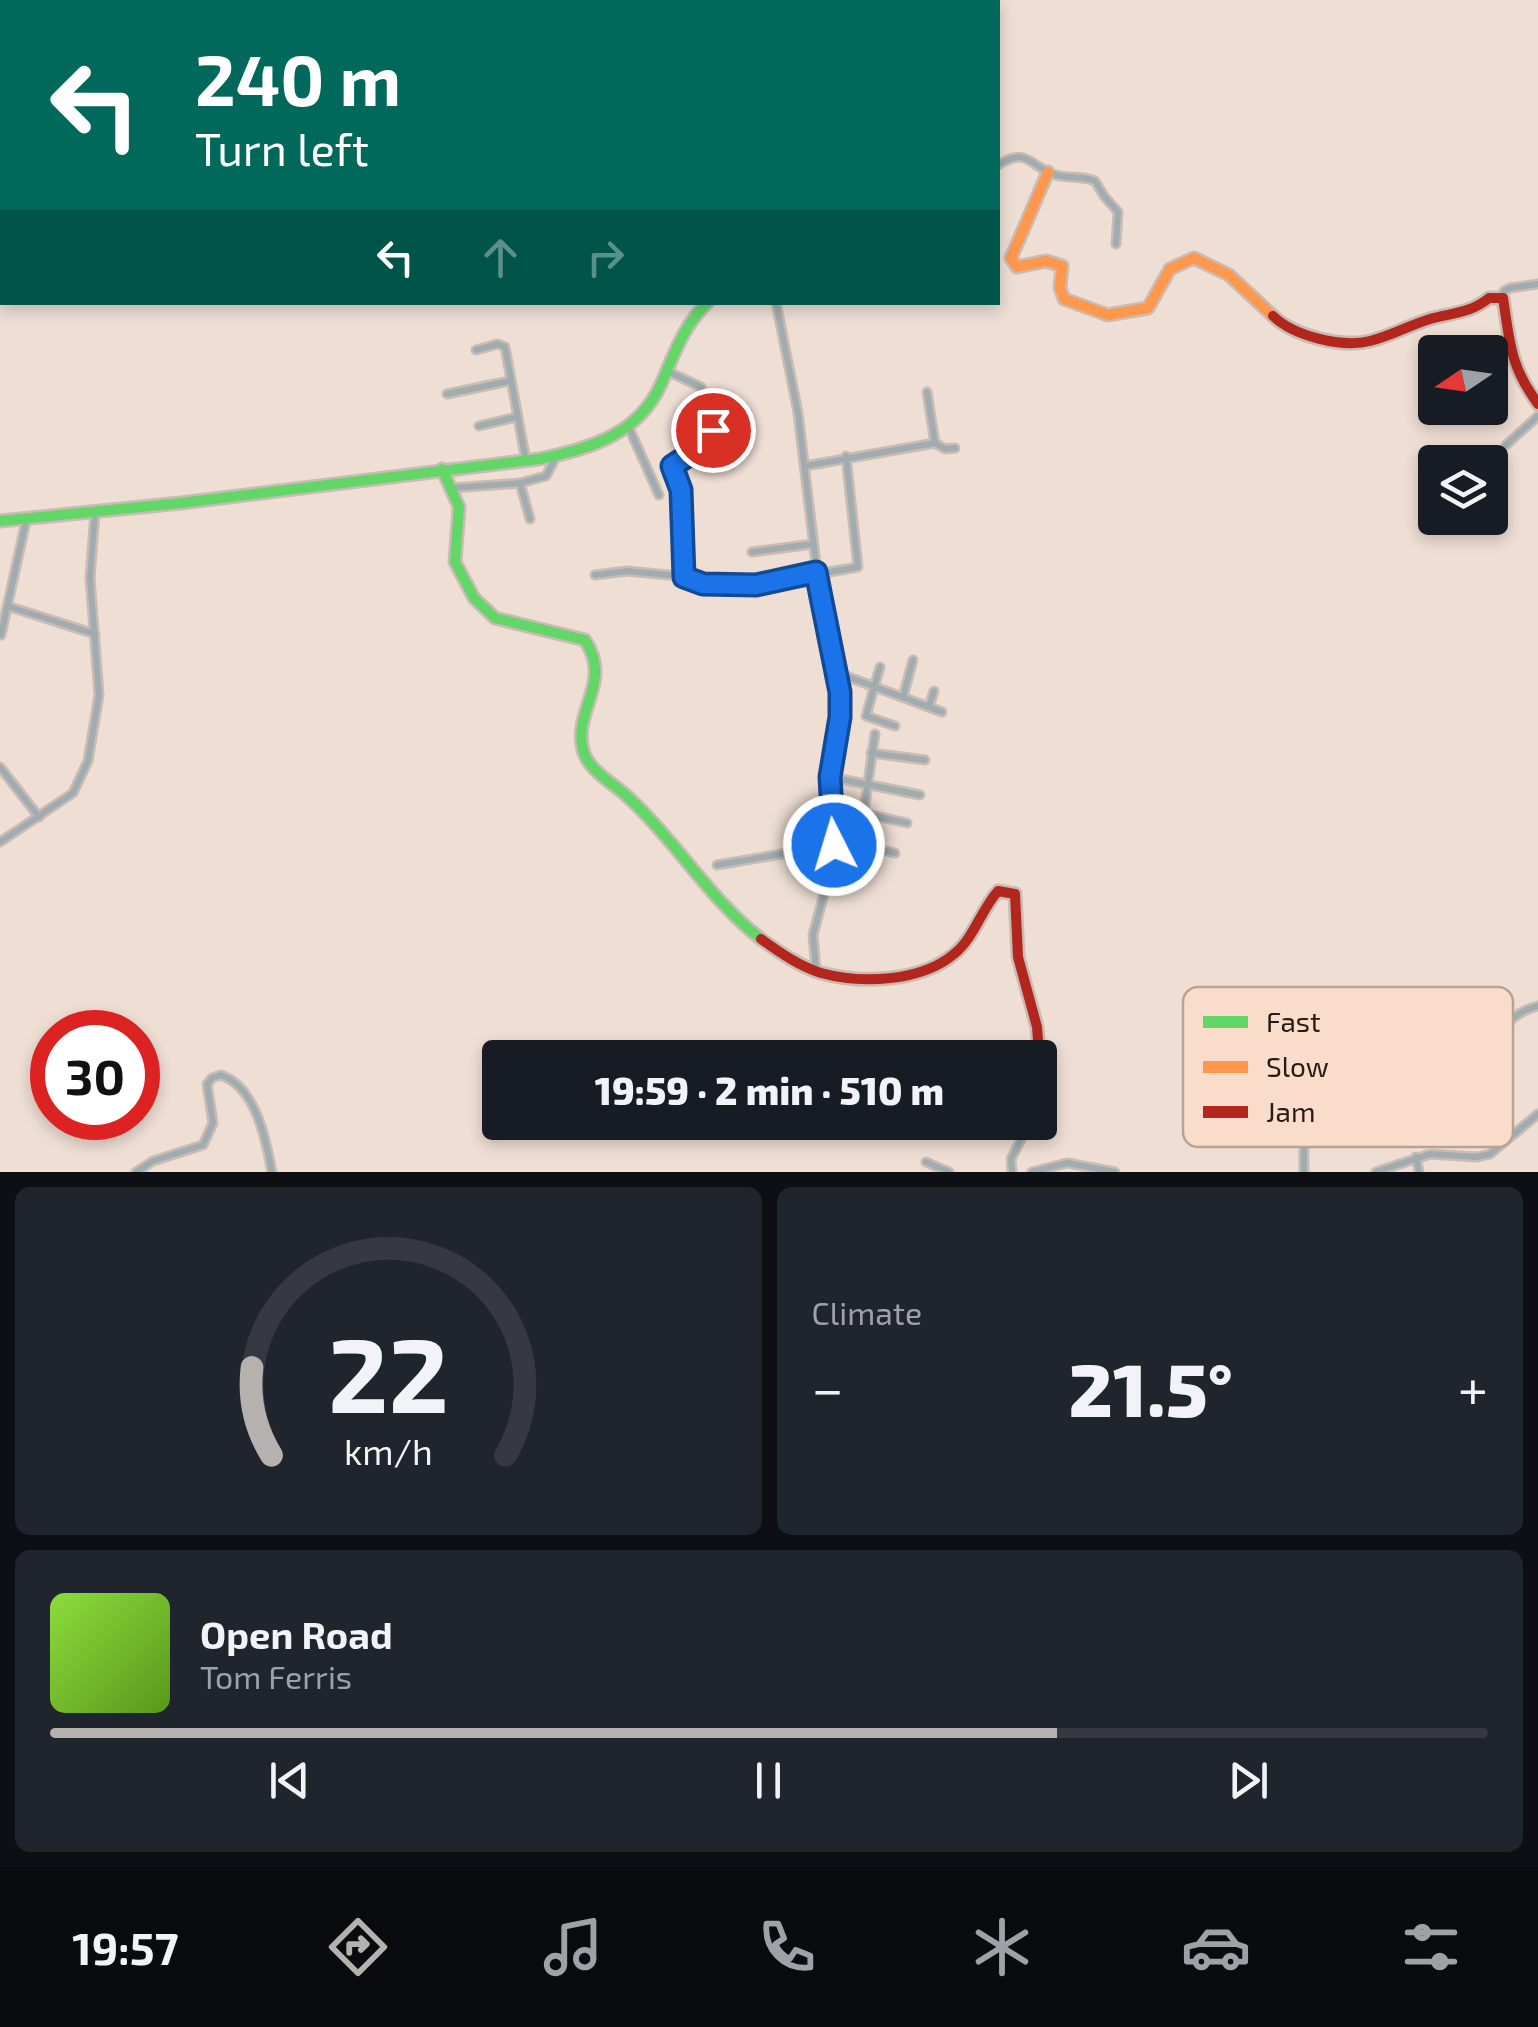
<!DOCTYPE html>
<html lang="en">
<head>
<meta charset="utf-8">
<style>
	:root { --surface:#171b24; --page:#20242c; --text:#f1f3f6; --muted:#9ea1a6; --line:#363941; --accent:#b5b1af }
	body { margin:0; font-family:"Exo 2",sans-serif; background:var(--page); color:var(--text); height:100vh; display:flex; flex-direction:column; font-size:38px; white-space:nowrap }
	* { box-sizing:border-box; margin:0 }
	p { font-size:32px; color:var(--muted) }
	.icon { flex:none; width:55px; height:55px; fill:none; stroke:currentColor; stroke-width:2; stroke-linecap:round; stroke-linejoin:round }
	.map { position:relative; height:1172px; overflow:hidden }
	.sheet { display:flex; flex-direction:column; gap:15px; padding:15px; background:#0d0f14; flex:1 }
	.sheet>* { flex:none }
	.top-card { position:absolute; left:0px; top:0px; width:1000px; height:305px; box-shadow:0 5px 15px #0003; background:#00695c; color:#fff; overflow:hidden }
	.needle { width:65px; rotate:257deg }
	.buttons { position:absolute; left:1418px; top:335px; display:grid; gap:20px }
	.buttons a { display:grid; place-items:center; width:90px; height:90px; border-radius:10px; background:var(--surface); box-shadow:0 5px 15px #0003; font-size:50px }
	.speed { position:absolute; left:30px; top:1010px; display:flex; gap:20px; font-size:50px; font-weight:700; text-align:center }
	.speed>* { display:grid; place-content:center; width:130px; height:130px; border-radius:50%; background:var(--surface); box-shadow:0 5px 15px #0003; line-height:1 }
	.speed .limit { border:15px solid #d22; background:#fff; color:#111 }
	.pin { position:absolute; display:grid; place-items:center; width:85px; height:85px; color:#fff; margin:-42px; border:5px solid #fff; border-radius:50%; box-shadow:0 2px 10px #0007 }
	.me { position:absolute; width:110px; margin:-55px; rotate:355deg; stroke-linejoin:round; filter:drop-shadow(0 0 8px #0008) }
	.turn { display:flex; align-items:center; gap:35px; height:210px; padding:0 30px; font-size:45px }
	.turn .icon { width:130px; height:130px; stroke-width:2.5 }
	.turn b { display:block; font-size:70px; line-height:85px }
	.lanes { display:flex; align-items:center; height:95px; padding:0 30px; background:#0003; justify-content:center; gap:50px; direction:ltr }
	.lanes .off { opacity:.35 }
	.big { font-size:75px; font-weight:800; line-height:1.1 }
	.sheet .widget { flex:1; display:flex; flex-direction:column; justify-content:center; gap:15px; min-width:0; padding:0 35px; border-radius:15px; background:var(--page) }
	.sheet .dial { align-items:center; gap:0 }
	.dial svg { height:260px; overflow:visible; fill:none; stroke:var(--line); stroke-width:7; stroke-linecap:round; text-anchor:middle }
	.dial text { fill:var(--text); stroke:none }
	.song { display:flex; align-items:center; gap:30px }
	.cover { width:120px; height:120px; border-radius:15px; background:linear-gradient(135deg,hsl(90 70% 55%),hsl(90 70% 35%)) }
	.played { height:10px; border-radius:5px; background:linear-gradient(90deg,var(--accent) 70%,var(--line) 70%) }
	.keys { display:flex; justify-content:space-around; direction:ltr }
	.heat { display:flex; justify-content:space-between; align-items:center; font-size:55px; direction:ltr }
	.sheet .tiles { flex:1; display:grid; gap:15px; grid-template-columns:1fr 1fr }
	.widget:last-child { grid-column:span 2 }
	.trip { position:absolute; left:482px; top:1040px; width:575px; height:100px; border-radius:10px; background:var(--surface); box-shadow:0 5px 15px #0003; font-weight:800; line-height:100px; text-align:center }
	.dock { display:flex; height:160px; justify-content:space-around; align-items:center; background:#090b0e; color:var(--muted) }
	.dock .icon { width:70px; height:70px }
	.dock .active { color:var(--accent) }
	.dock b { font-size:45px; color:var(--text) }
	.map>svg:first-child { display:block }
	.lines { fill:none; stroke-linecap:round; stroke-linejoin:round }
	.stream { stroke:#e4a57a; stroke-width:2.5 }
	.street-casing { stroke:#c8bcb4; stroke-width:11 }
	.fast-casing { stroke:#c8bcb4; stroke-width:15 }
	.slow-casing { stroke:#c8bcb4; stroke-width:15 }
	.jam-casing { stroke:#c8bcb4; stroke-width:15 }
	.street { stroke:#a1acb0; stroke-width:6 }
	.fast { stroke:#63d668; stroke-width:10 }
	.slow { stroke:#ff974d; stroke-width:10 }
	.jam { stroke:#b3261e; stroke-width:10 }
	.route-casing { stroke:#114b97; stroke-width:25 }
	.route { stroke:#1a73e8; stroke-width:18 }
	.key { fill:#f9dcc9; stroke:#baa293; stroke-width:2.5 }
	.key-label { font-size:28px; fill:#261c15 }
</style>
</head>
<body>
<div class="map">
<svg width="1538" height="1172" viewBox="0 0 1538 1172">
	<rect width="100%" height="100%" fill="#eeded4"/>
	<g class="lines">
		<g class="stream">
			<polyline points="106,0 108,2"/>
			<polyline points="32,2 33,0"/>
			<polyline points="76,2 78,0"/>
			<polyline points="438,2 443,0"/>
			<polyline points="0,52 2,45"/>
			<polyline points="0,56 2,59"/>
		</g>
		<defs>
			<g id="street">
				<polyline points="869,2 869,0"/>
				<path d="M 998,165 C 1029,146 1029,167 1056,175 C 1069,179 1082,175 1095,181 L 1104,196 L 1118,212 L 1116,244"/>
				<polyline points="1503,298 1504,291 1510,288 1538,284"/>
				<polyline points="776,302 798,413 817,572 839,693 840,717 830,777 836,833 831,868 813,935 816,970"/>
				<polyline points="476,350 498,344 505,347 526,461"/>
				<polyline points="667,371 701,387 713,430 712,441 673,466 681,490 684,577"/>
				<polyline points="927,392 935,443"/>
				<polyline points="447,394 510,381"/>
				<polyline points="479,426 517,417"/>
				<polyline points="629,428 659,495"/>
				<polyline points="1506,445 1538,416"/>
				<polyline points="805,466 935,443 945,449 955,448"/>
				<polyline points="520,483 546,476 556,457"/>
				<polyline points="453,488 520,483 530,519"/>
				<polyline points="752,552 813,544"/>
				<polyline points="595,575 627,571 689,577 709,585 756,585 858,567 846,456"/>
				<polyline points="7,606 95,634"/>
				<polyline points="1,635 26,521"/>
				<polyline points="880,667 866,716 895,726"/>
				<polyline points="835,672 942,712"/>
				<polyline points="903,697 913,660"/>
				<polyline points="929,707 934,691"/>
				<polyline points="871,753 925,760"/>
				<polyline points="0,767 39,817"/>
				<polyline points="830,777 920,795"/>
				<polyline points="862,813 907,823"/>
				<polyline points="0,842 73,793 88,761 99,695 90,578 95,513"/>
				<polyline points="859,845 895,853"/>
				<polyline points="717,865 834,845"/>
				<polyline points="856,867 875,734"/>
				<polyline points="1416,1157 1419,1172"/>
				<polyline points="926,1162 949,1172"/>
				<path d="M 136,1172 L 153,1161 L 203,1145 L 213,1123 L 207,1084 L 212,1078 L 221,1075 C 256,1087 266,1140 272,1172"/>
				<polyline points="1012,1172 1011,1159 1030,1122"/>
				<polyline points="1032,1172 1067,1163 1115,1172"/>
				<path d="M 1304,1172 C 1304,1162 1303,1150 1305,1140 C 1313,1098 1356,1073 1394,1095 L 1404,1092 C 1421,1081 1467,1066 1477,1057 C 1497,1037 1508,1013 1538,1006"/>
				<polyline points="1376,1172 1430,1154 1477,1157 1490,1154 1538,1114"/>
			</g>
			<g id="fast">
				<path d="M 442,469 L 459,507 L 455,562 L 474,598 L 495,618 L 585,640 C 613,683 573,709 583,750 C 588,771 615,784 630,799 C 677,842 710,900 761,939"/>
				<path d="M 0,521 L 181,503 L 539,459 C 590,449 639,434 661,384 C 675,353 683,326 708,302"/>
			</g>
			<polyline id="slow" points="1048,172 1011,258 1017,267 1046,261 1062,266 1060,288 1064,299 1108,315 1148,308 1170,269 1194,258 1229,275 1273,316"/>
			<g id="jam">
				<path d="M 1273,316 C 1294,336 1341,348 1370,341 C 1391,336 1410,325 1430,319 C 1452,313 1471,313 1489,298 L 1503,298 C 1510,343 1510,366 1538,404"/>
				<path d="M 761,939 C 779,952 799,966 821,973 C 861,984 921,982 954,954 C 974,938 981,910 998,891 L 1015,894 L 1018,957 L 1037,1027 L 1040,1065"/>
			</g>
		</defs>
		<use href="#street" class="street-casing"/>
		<use href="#fast" class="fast-casing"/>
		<use href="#slow" class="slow-casing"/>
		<use href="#jam" class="jam-casing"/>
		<use href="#street" class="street"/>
		<use href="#fast" class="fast"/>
		<use href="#slow" class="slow"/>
		<use href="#jam" class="jam"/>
	</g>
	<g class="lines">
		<defs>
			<polyline id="route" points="713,430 712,440 672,466 681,490 684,577 703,584 756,585 816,572 840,692 840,717 830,777 834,845"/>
		</defs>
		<use href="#route" class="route-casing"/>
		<use href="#route" class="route"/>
	</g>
	<rect x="1183" y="987" width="330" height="160" rx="15" class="key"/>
	<rect x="1203" y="1016" width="45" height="12" fill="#63d668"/>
	<rect x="1203" y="1061" width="45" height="12" fill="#ff974d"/>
	<rect x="1203" y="1106" width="45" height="12" fill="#b3261e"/>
	<g class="key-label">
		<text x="1266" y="1032">Fast</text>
		<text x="1266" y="1077">Slow</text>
		<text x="1266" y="1122">Jam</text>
	</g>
</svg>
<div class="buttons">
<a><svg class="needle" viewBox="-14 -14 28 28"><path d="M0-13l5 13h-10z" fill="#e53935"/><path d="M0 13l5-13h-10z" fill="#9ea1a6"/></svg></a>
<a><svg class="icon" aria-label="layers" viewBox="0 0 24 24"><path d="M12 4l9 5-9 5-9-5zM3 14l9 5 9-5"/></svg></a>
</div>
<div class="speed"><div class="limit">30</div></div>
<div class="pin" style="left:713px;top:430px;background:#d93025"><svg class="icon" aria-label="arrive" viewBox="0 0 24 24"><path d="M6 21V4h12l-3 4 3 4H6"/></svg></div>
<svg class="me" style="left:834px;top:845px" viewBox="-20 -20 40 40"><circle r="17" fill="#1a73e8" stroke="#fff" stroke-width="3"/><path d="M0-11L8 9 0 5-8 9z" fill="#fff"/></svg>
<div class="trip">19:59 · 2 min · 510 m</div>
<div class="top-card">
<div class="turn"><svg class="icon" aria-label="left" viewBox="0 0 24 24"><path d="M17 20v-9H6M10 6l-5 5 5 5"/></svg><div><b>240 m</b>Turn left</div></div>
<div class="lanes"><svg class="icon" aria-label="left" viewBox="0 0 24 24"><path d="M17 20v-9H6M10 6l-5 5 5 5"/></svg><svg class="icon off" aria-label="ahead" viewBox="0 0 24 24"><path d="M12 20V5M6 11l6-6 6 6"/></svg><svg class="icon off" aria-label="right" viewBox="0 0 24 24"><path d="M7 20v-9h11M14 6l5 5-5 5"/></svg></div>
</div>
</div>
<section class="sheet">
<div class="tiles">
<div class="widget dial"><svg viewBox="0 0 100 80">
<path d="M14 69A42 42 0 1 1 86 69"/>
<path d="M14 69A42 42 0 0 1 8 42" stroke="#b5b1af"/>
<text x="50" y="56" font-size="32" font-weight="700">22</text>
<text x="50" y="72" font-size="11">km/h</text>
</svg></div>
<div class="widget"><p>Climate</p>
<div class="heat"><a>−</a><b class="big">21.5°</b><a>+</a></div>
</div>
<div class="widget">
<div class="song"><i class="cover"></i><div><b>Open Road</b><p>Tom Ferris</p></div></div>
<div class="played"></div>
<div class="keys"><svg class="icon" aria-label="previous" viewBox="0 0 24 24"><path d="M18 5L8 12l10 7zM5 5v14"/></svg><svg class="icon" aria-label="pause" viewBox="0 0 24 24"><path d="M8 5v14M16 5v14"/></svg><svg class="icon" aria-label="next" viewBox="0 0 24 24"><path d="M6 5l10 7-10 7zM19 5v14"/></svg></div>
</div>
</div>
</section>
<nav class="dock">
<b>19:57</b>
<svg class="icon active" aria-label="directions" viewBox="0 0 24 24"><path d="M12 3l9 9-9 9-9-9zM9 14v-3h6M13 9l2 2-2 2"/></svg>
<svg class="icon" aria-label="music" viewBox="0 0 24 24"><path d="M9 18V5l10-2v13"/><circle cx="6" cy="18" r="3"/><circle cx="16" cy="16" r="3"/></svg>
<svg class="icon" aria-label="phone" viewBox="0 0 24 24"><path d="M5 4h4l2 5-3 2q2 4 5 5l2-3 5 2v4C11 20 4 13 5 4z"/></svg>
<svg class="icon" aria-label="climate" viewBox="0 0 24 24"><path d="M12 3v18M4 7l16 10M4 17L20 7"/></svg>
<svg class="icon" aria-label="car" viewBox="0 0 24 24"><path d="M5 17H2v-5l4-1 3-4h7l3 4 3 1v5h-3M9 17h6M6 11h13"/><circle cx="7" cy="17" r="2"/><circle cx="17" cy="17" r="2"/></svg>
<svg class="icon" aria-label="filters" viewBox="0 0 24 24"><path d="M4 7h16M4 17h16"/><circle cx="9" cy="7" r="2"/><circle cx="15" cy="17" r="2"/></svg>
</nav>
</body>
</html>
